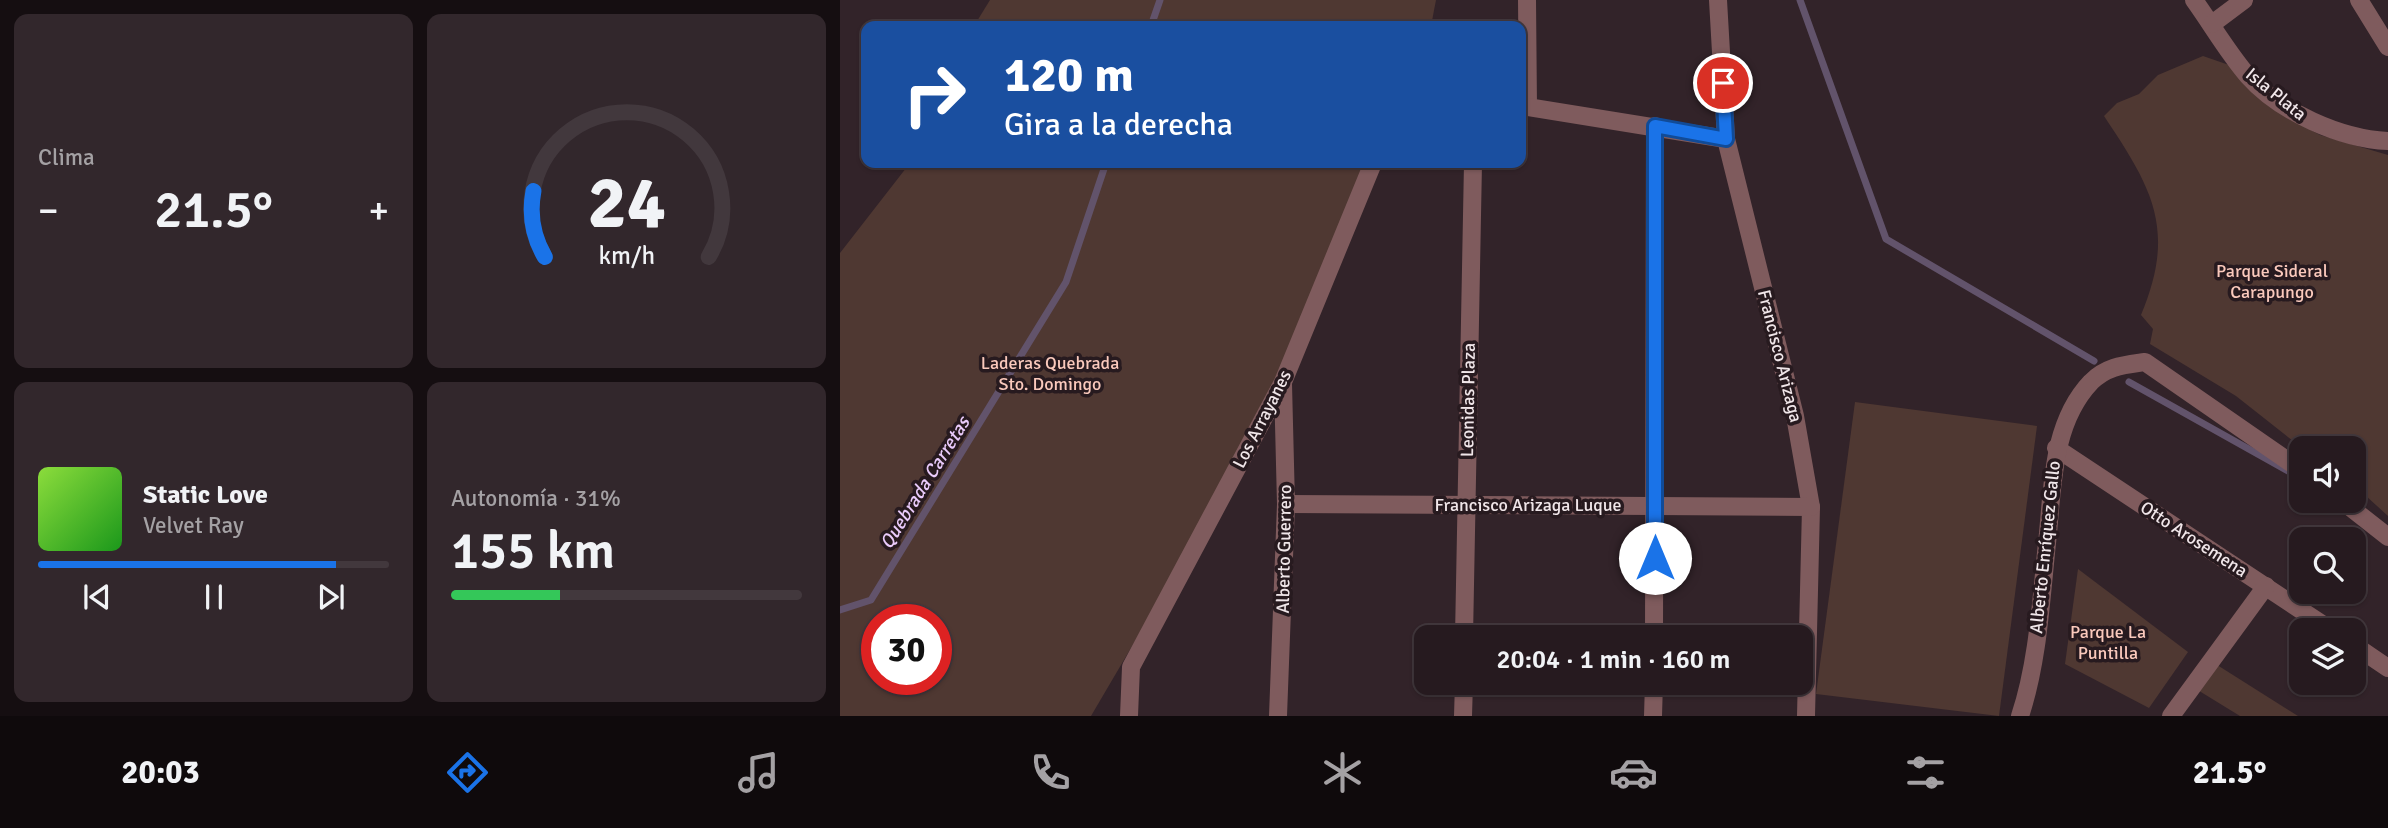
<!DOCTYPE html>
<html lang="es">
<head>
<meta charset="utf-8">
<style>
	:root { --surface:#261a1f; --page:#32272c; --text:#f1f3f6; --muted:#a4a1a4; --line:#42383d; --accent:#1a73e8 }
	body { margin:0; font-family:Signika,sans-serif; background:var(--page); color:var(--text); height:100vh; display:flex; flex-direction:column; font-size:26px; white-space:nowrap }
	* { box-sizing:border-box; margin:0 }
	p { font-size:23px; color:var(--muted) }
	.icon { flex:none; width:38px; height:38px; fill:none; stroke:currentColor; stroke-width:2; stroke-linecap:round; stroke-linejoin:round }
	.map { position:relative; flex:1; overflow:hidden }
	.panel { display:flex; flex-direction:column; gap:14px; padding:14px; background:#150e11; width:840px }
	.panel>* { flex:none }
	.banner { position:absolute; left:21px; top:21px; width:665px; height:147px; border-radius:14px; box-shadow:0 2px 5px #0004,0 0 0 2px var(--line); background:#1a4fa0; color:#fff; overflow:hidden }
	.buttons { position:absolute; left:1449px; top:436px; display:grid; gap:14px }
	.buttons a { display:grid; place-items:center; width:77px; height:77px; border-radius:14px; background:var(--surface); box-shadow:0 2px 5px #0004,0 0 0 2px var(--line); font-size:35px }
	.speed { position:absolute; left:21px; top:604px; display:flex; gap:14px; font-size:35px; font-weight:700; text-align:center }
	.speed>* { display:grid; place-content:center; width:91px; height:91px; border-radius:50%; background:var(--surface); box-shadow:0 2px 5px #0004,0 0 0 2px var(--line); line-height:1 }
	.speed .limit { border:10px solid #d22; background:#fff; color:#111 }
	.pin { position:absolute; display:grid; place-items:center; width:60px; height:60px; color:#fff; margin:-30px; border:4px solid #fff; border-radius:50%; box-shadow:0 2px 7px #0007 }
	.me { position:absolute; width:77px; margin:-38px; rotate:0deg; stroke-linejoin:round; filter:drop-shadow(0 0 5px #0008) }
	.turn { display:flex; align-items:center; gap:24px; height:147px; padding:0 28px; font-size:32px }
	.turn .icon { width:91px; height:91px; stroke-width:2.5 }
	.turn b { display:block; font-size:49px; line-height:60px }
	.big { font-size:52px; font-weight:600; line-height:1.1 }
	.panel .card { flex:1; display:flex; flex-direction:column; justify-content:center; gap:10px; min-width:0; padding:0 24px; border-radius:14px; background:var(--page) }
	.panel .dial { align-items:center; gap:0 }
	.dial svg { height:182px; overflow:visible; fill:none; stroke:var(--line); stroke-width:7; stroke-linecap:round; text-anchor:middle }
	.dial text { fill:var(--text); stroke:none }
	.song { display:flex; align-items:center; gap:21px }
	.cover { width:84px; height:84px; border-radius:10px; background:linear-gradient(135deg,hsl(90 70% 55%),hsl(120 70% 35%)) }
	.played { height:7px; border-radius:4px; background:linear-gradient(90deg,var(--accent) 85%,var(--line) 85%) }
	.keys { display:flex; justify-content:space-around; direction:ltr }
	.heat { display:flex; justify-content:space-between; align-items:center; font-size:38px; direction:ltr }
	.charge { height:10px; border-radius:5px; background:linear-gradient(90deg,#34c759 31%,var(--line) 0) }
	.panel .tiles { flex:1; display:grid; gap:14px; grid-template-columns:repeat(2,1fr) }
	.trip { position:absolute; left:574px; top:625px; width:399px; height:70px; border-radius:14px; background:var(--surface); box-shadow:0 2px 5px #0004,0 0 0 2px var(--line); font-weight:600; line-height:70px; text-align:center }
	.dock { display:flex; height:112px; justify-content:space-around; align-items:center; background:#0f0a0c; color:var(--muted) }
	.dock .icon { width:49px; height:49px }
	.dock .selected { color:var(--accent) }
	.dock b { font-size:32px; color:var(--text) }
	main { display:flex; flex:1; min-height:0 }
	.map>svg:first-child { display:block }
	.green { fill:#4f3832; fill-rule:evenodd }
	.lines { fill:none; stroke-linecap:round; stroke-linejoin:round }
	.stream { stroke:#62536b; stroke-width:7 }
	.minor { stroke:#7f5b5d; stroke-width:18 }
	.route-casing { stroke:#114b97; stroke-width:18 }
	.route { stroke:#1a73e8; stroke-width:12 }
	.labels { text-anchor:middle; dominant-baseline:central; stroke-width:7; stroke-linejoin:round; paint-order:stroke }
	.street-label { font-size:18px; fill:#f0e6e9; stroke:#271a1f }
	.park-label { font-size:18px; fill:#fac9bc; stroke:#271a1f }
	.water-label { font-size:19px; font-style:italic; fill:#eacbfb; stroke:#271a1f }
</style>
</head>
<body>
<main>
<section class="panel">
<div class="tiles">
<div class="card"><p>Clima</p>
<div class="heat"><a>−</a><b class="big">21.5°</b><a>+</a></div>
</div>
<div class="card dial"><svg viewBox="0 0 100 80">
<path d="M14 69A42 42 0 1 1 86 69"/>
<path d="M14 69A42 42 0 0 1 9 40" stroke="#1a73e8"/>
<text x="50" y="56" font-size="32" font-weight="700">24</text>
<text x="50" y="72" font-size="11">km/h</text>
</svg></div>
<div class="card">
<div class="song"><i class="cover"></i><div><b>Static Love</b><p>Velvet Ray</p></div></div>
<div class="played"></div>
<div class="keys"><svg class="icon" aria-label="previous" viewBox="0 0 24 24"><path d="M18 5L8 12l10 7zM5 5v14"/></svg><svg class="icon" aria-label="pause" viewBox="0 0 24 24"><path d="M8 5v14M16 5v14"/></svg><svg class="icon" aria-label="next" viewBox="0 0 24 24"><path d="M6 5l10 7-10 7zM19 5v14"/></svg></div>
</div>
<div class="card"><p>Autonomía · 31%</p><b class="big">155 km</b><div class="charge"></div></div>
</div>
</section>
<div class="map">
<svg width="1548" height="716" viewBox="0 0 1548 716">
	<rect width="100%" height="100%" fill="#322329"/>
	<g class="green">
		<polygon points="150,0 596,0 591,26 134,26"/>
		<path d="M 1363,56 L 1389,65 L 1447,117 L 1480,135 L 1548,155 L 1548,516 L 1514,485 L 1514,448 L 1462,448 L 1396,396 L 1310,344 L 1313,329 L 1301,315 C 1337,229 1312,188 1264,116 L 1277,103 L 1299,94 L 1318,75 Z"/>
		<path d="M 70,163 L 539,163 L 436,401 L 251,716 L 0,716 L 0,253 ZM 37,620 L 96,620 L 96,679 L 37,679 Z"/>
		<polygon points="1015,402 1197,426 1159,716 976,694"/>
		<polygon points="1238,569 1348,652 1309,708 1225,664"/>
		<polygon points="1374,663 1458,716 1400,716 1356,689"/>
	</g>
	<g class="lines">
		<g class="stream">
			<polyline points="960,0 1046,239 1254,361"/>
			<polyline points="311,26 320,0"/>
			<polyline points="1289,382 1448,471"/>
			<polyline points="0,610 31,600 226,282 266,163"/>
		</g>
		<g class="minor">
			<polyline points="687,0 688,106"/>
			<polyline points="878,0 886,139 955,416 971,507 966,716"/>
			<path d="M 1354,0 C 1372,25 1388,53 1408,76 C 1440,112 1501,139 1548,141"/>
			<polyline points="1519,0 1548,47"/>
			<polyline points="1372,24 1404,0"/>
			<polyline points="681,106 886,139"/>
			<polyline points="1216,448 1491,630"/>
			<polyline points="1501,500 1548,537"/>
			<polyline points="446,504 971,507"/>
			<polyline points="624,637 633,163"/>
			<polyline points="814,637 815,126"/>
			<polyline points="1514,645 1548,668"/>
			<polyline points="289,716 291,667 443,382 533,163"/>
			<polyline points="438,716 446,504 443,384"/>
			<polyline points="623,716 624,682"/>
			<polyline points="813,716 814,682"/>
			<path d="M 1180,716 C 1198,662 1201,600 1207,543 C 1213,488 1211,424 1251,382 C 1267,366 1284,365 1305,362 L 1461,470"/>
			<polyline points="1331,716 1426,586"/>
		</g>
	</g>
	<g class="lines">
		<defs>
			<polyline id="route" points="815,558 815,126 886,139 883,83"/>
		</defs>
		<use href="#route" class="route-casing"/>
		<use href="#route" class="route"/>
	</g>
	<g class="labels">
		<g class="street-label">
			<text transform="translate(1436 94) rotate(39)">Isla Plata</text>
			<text transform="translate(940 356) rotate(76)">Francisco Arizaga</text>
			<text transform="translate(628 400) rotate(-89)">Leonidas Plaza</text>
			<text transform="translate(422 419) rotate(-63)">Los Arrayanes</text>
			<text x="688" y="505">Francisco Arizaga Luque</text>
			<text transform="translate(1354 539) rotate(33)">Otto Arosemena</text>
			<text transform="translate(1205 547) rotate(-84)">Alberto Enríquez Gallo</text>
			<text transform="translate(444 549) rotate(-89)">Alberto Guerrero</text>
		</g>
		<g class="park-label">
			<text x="1432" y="271">Parque Sideral<tspan x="1432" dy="21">Carapungo</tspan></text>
			<text x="210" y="363">Laderas Quebrada<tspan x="210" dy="21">Sto. Domingo</tspan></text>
			<text x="1268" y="632">Parque La<tspan x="1268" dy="21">Puntilla</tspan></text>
		</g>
		<g class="water-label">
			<text transform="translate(85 483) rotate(-58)">Quebrada Carretas</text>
		</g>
	</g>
</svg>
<div class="buttons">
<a><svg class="icon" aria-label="sound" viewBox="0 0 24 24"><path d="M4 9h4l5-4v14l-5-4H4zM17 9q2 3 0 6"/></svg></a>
<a><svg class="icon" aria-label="search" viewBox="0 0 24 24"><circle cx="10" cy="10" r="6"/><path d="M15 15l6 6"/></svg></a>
<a><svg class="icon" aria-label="layers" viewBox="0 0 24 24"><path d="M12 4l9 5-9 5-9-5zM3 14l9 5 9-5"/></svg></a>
</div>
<div class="speed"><div class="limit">30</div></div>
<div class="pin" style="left:883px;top:83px;background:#d93025"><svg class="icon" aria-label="arrive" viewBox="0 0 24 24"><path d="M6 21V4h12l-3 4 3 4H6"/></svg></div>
<svg class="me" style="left:815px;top:558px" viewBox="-20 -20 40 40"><circle r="19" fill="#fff"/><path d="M0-13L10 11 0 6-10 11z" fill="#1a73e8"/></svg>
<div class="trip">20:04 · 1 min · 160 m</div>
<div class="banner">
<div class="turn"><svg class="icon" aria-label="right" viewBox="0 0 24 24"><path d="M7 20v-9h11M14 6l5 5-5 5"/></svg><div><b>120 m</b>Gira a la derecha</div></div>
</div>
</div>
</main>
<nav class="dock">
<b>20:03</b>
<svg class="icon selected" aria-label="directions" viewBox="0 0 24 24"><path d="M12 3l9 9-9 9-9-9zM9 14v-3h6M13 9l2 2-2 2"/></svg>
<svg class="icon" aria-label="music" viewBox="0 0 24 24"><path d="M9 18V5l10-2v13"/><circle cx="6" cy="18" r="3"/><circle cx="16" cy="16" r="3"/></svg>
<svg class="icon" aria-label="phone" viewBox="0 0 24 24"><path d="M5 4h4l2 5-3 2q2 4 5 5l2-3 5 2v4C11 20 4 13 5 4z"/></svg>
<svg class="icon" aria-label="climate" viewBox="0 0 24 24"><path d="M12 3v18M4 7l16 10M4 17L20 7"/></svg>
<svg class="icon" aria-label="car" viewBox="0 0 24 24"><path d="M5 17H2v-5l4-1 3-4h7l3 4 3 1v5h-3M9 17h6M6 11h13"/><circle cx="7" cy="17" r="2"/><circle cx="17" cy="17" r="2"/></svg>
<svg class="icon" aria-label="filters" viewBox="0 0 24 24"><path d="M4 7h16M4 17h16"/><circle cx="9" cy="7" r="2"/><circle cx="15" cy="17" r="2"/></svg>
<b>21.5°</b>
</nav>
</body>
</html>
